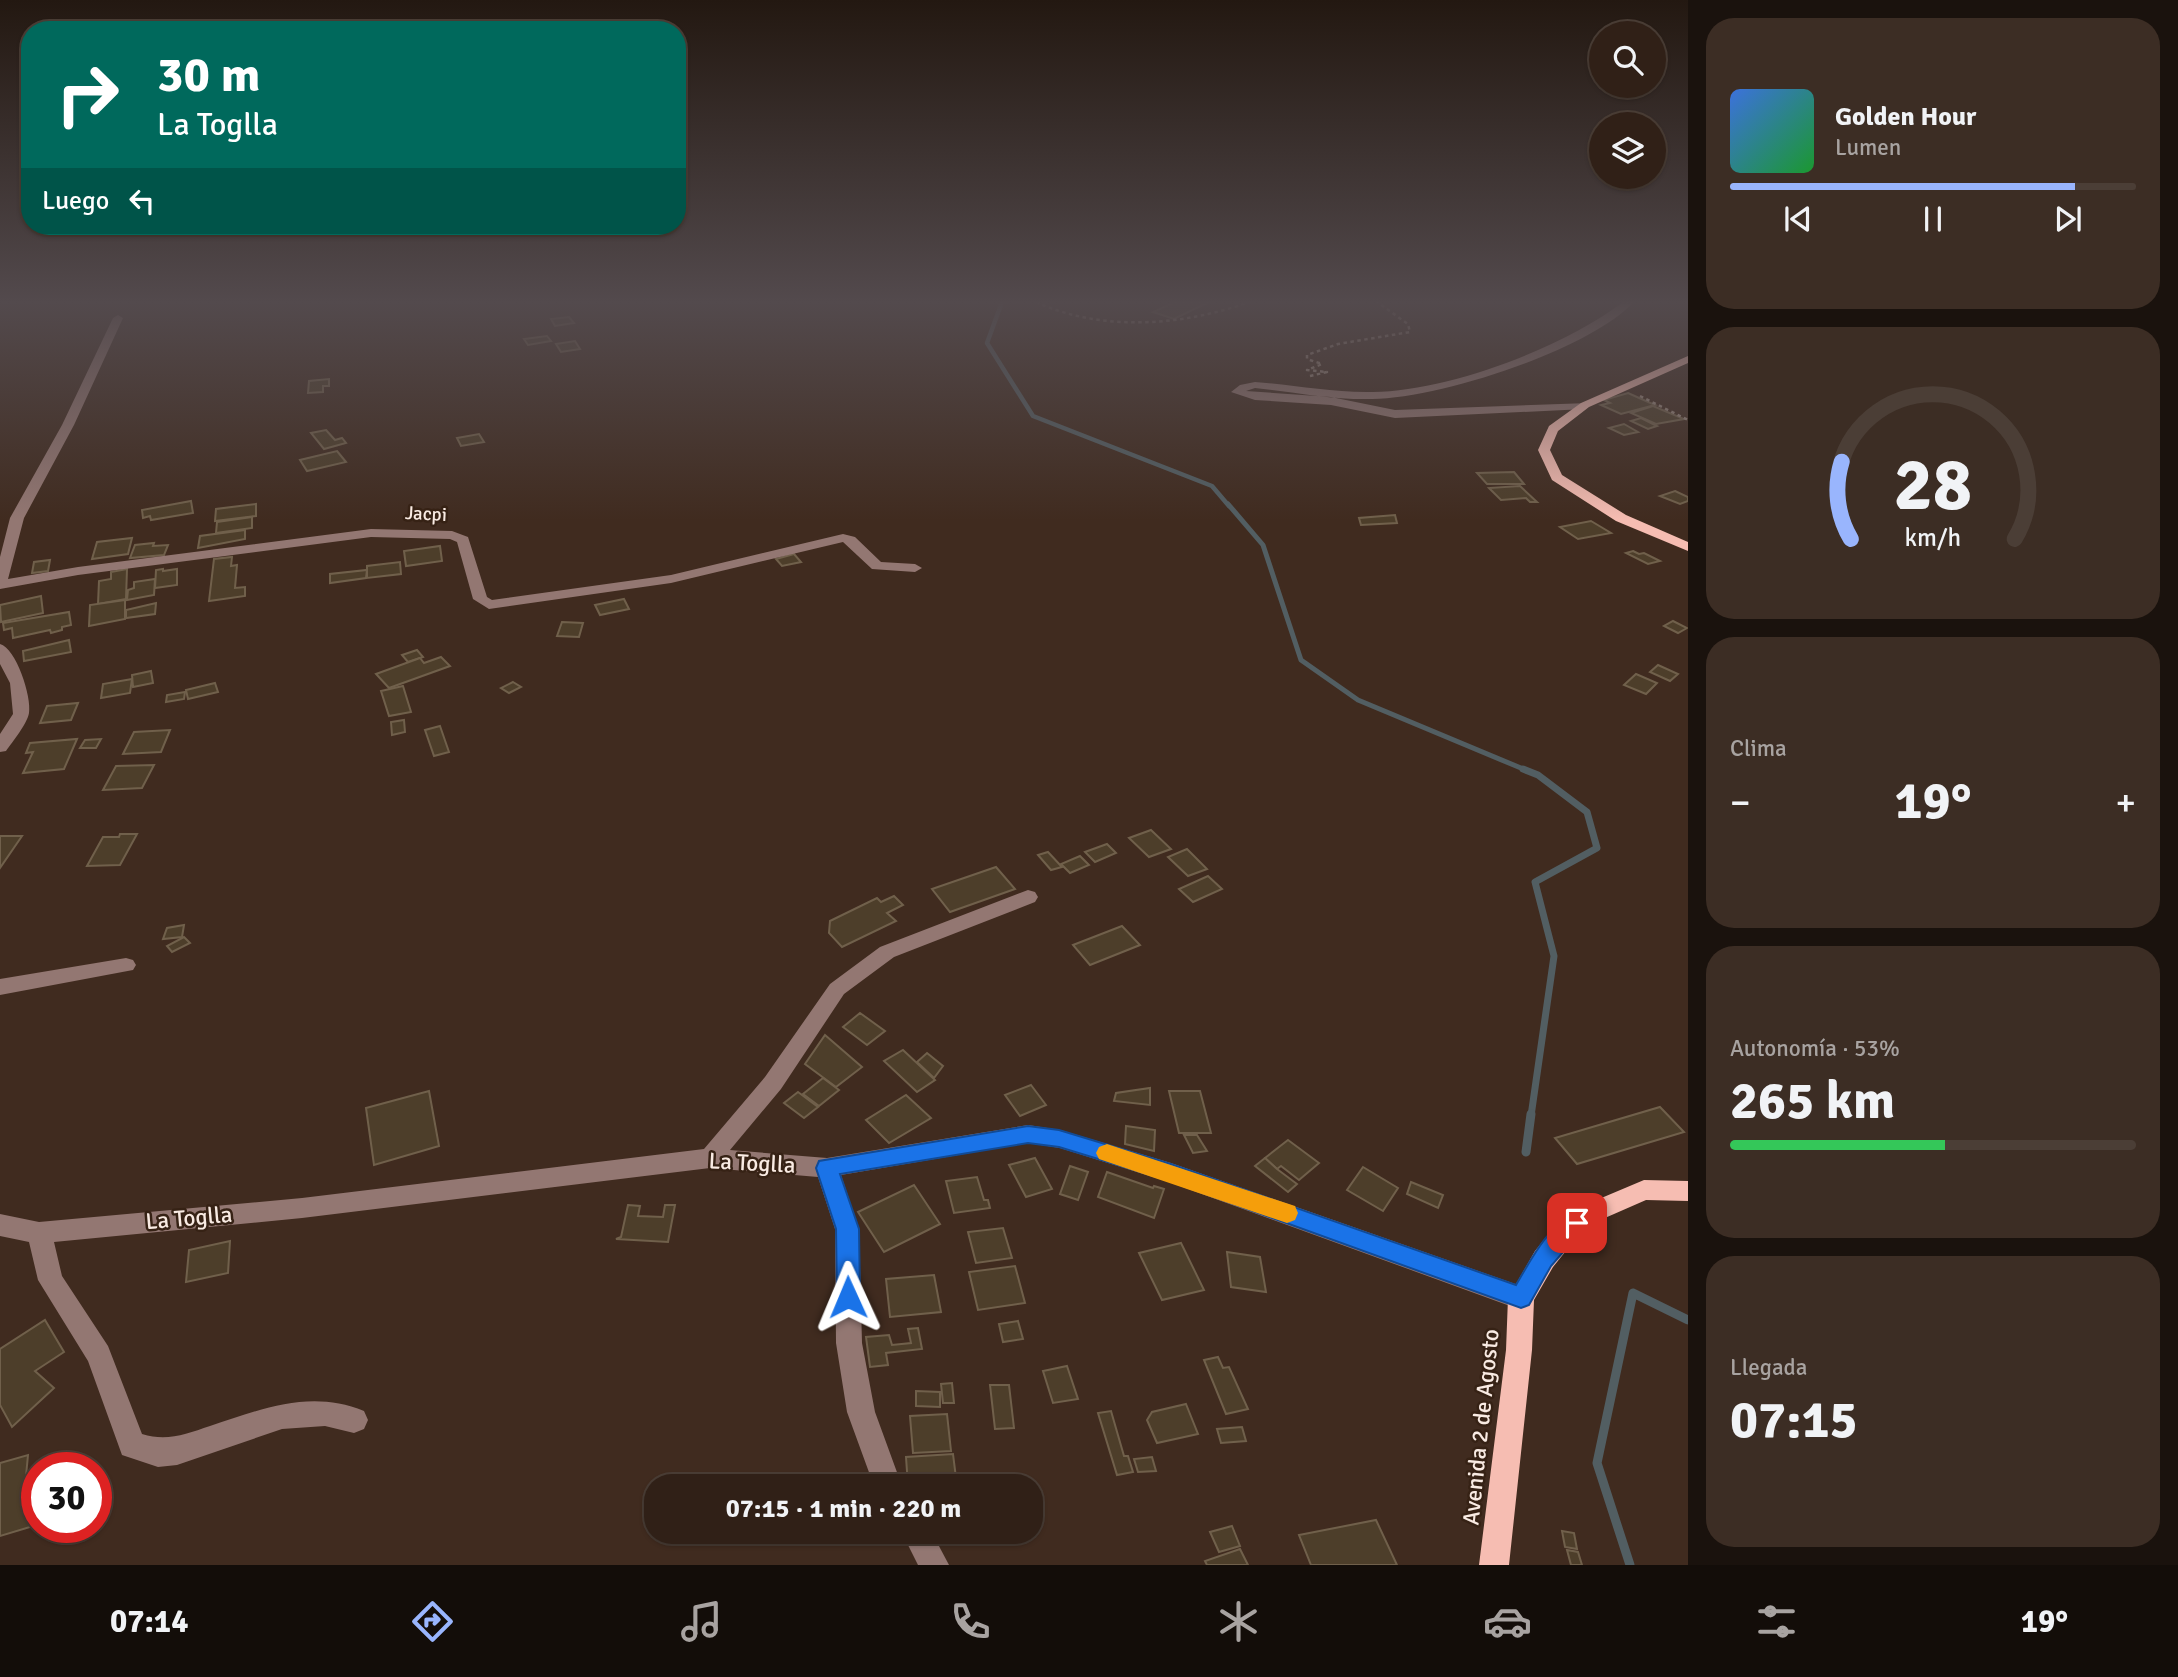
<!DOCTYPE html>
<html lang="es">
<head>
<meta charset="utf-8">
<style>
	:root { --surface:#302017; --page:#3c2d24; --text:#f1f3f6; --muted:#a8a3a1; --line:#4b3e36; --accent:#99b5fd }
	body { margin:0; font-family:Signika,sans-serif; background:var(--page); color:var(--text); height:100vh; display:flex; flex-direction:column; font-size:26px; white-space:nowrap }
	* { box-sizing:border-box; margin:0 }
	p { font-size:23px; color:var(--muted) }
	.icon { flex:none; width:38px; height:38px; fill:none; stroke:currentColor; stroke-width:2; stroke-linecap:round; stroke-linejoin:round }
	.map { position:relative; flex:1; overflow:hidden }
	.details { display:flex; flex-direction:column; gap:18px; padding:18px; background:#1a120d; width:490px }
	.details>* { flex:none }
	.guide { position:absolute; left:21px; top:21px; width:665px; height:214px; border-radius:28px; box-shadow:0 2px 5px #0004,0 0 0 2px var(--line); background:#00695c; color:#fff; overflow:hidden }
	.controls { position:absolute; left:1589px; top:21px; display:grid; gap:14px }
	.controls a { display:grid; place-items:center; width:77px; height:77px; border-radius:50%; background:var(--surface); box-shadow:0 2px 5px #0004,0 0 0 2px var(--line); font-size:35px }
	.speed { position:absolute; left:21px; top:1452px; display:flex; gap:14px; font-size:35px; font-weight:700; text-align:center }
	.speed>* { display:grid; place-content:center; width:91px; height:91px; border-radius:50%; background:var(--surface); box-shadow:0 2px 5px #0004,0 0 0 2px var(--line); line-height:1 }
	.speed .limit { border:10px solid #d22; background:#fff; color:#111 }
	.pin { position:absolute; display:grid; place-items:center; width:60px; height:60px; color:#fff; margin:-30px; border-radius:14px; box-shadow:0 4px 10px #0006 }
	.me { position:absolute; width:77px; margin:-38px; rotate:359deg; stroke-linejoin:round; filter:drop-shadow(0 0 5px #0008) }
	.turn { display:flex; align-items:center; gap:24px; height:147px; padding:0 21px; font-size:32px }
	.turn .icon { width:91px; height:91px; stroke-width:2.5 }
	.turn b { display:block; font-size:49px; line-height:60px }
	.then { display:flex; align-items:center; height:66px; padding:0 21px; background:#0003; gap:14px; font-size:26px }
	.big { font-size:52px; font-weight:700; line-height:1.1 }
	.details .widget { flex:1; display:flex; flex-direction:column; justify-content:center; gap:10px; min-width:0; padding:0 24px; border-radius:28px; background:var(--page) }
	.details .dial { align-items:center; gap:0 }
	.dial svg { height:182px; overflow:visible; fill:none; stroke:var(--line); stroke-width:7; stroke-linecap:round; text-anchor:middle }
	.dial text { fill:var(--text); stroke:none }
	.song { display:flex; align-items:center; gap:21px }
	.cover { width:84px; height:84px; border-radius:10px; background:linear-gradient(135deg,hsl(220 70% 55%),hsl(130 70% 35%)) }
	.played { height:7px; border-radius:4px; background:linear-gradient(90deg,var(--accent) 85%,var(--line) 85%) }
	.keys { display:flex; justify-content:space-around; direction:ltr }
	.heat { display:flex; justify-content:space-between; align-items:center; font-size:38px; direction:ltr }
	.charge { height:10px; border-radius:5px; background:linear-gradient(90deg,#34c759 53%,var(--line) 0) }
	.trip { position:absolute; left:644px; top:1474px; width:399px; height:70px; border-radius:28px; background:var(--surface); box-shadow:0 2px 5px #0004,0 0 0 2px var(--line); font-weight:700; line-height:70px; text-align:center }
	.menu { display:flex; height:112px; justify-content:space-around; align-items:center; background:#130d09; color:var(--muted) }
	.menu .icon { width:49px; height:49px }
	.menu .selected { color:var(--accent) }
	.menu b { font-size:32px; color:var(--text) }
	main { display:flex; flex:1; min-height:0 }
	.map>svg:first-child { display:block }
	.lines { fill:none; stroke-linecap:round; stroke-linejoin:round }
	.stream-far3 { stroke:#525e62; stroke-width:4.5 }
	.stream-far2 { stroke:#525e62; stroke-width:5 }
	.stream-far1 { stroke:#525e62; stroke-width:7 }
	.stream { stroke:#525e62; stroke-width:9 }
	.building { fill:#4d3e2a; stroke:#70604b; stroke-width:2 }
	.path { stroke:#97867b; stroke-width:2.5; stroke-dasharray:3.5 3.5; stroke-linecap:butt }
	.minor { fill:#937772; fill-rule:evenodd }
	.major { fill:#f6bdb2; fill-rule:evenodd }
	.route { fill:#1a73e8; stroke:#114b97; stroke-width:2 }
	.slow { fill:#f59e0b }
	.labels { text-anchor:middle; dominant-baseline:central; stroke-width:5; stroke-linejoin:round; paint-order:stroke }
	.street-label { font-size:19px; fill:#f9ebe3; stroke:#362215 }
	.near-street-label { font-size:23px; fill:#f9ebe3; stroke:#362215 }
</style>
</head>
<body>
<main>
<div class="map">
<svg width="1688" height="1565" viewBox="0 0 1688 1565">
	<rect width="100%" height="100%" fill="#402b1f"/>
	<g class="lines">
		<polyline class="stream-far3" points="1002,302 987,343 1033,416 1212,486 1229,506"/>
		<polyline class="stream-far2" points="1228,504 1263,545 1301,660 1358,700 1528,771"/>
		<polyline class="stream-far1" points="1523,769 1538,775 1587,812 1597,848 1535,882 1554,956 1531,1116"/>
		<g class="stream">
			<polyline points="1526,1152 1531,1114"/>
			<polyline points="1630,1565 1597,1463 1633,1293 1688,1320"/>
		</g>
	</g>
	<g class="building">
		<polygon points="1175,302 1209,302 1174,319 1153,312"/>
		<polygon points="569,317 574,323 555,326 551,319"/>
		<polygon points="547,336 551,341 528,345 524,339"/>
		<polygon points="575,341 580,349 561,352 556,344"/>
		<polygon points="329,379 329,386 323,386 323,392 308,393 309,381"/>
		<polygon points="1628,393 1655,405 1621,414 1601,405 1610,403 1604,400"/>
		<polygon points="1653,406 1684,419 1656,424 1631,413"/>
		<polygon points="1641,418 1657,426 1648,429 1631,421"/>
		<polygon points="1624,424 1638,432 1624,435 1609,428"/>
		<polygon points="326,430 335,440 342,438 346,443 324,449 311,433"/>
		<polygon points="479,434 484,442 461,446 457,438"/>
		<polygon points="337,451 346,462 307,471 300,460"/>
		<polygon points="1514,472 1524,484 1487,484 1477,473"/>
		<polygon points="1520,486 1537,502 1530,502 1526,498 1501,500 1489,488"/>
		<polygon points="1675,491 1688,497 1688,501 1680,504 1660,496"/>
		<polygon points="191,501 193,513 151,520 150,516 143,518 142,510"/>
		<polygon points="256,504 256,516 215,521 216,509"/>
		<polygon points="1395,515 1397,523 1361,525 1359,518"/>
		<polygon points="252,517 252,528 216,533 217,522"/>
		<polygon points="1591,521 1611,533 1578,539 1560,527"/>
		<polygon points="245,530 245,539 198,548 200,536"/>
		<polygon points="132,538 128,554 92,559 97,542"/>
		<polygon points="154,543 153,546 168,545 164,555 130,558 135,545"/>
		<polygon points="440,546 442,561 406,566 404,551"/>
		<polygon points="1633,551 1639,554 1644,553 1660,561 1648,564 1626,553"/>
		<polygon points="794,554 801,562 782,566 776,559"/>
		<polygon points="232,557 231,566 237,565 235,588 245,587 245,596 209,601 214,559"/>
		<polygon points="50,560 48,571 32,573 34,562"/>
		<polygon points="400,562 401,574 367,578 367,566"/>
		<polygon points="127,569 126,599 98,604 99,581 111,579 111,572"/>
		<polygon points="163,569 163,571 177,569 177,585 155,588 156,570"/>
		<polygon points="367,570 366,578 330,583 330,574"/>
		<polygon points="155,579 154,595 127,600 128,590 134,588 134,582"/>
		<polygon points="41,596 43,613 1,622 0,605"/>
		<polygon points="624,599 629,609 600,615 595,605"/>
		<polygon points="125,600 125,619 89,626 90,605"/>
		<polygon points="156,603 155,614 126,618 126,610"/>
		<polygon points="69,612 71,625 62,627 62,630 51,633 50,630 13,638 12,628 4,630 3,623"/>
		<polygon points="1673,621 1687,628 1678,633 1664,626"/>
		<polygon points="562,622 583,623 579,637 557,636"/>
		<polygon points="69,640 71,652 24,661 23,651"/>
		<polygon points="417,650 423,657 408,662 402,655"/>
		<polygon points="441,657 450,666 389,688 376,674 420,658 424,663"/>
		<polygon points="1658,665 1678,674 1670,681 1650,672"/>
		<polygon points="151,671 153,683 133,687 132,675"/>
		<polygon points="1636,674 1657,683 1646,694 1624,685"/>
		<polygon points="132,679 130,693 101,698 103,684"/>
		<polygon points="513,682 521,687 509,693 501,688"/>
		<polygon points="215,683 218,692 188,699 186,690"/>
		<polygon points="403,686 411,712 389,716 381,691"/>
		<polygon points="185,692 184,699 166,702 167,695"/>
		<polygon points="78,703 71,720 40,723 47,706"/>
		<polygon points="404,720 405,732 392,735 391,722"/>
		<polygon points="440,726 449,752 434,756 425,730"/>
		<polygon points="170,730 161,752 123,754 134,732"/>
		<polygon points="77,739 64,769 23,773 33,752 26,753 30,743"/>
		<polygon points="101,739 96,748 80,748 85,740"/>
		<polygon points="154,765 142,788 103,790 116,766"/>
		<polygon points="1151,830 1171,849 1149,857 1129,838"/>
		<polygon points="120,834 137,834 120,865 87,866 103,837 119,837"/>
		<polygon points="0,836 22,836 0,868"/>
		<polygon points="1107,844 1116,853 1095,862 1085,852"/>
		<polygon points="1187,849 1207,869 1188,876 1168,857"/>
		<polygon points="1048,852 1062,867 1051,870 1038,855"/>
		<polygon points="1080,856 1089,865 1070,873 1061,864"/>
		<polygon points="996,867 1015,889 950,912 932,889"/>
		<polygon points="1208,876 1222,889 1193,902 1179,889"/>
		<polygon points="894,896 903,905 887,913 896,921 842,947 829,933 830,921 877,898 881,902"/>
		<polygon points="184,925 182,937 163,939 167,928"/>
		<polygon points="1122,926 1140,945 1090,965 1073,945"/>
		<polygon points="184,937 190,943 172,952 167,946"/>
		<polygon points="860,1013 885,1031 867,1045 843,1027"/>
		<polygon points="825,1035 862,1067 836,1087 805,1064"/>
		<polygon points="903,1050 935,1080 917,1092 884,1061"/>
		<polygon points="927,1053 943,1066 934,1078 917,1062"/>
		<polygon points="823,1078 839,1090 819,1106 803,1094"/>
		<polygon points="1031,1085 1046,1105 1020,1116 1005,1095"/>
		<polygon points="1150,1088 1150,1105 1114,1101 1116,1093"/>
		<polygon points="429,1091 439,1146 374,1165 366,1108"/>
		<polygon points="1169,1091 1200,1091 1211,1133 1179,1133"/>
		<polygon points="798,1092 818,1107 804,1118 784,1103"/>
		<polygon points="906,1095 931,1118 889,1143 866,1120"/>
		<polygon points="1660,1107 1684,1132 1577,1164 1555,1138"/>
		<polygon points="1126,1126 1155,1130 1154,1151 1125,1144"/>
		<polygon points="1184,1135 1197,1135 1207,1151 1193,1153"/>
		<polygon points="1288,1140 1319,1163 1299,1180 1281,1166 1277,1169 1265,1158"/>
		<polygon points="1035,1158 1052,1189 1026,1197 1009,1165"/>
		<polygon points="1265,1158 1277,1169 1297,1184 1288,1192 1255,1166"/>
		<polygon points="1070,1166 1088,1172 1078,1200 1060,1194"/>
		<polygon points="1363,1167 1398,1188 1383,1211 1347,1190"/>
		<polygon points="1107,1172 1153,1188 1154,1186 1164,1189 1154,1218 1098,1197"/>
		<polygon points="977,1177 984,1200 988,1200 990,1208 954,1213 946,1181"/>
		<polygon points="1411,1182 1443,1195 1438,1208 1407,1194"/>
		<polygon points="914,1185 940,1224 884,1252 858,1212"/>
		<polygon points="628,1205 640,1206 638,1216 663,1217 665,1205 675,1205 668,1242 616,1239 621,1237"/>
		<polygon points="1003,1228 1012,1258 976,1263 968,1232"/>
		<polygon points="230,1241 228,1273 186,1282 189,1250"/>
		<polygon points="1181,1243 1204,1290 1162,1300 1139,1253"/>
		<polygon points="1227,1252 1260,1257 1266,1292 1231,1287"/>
		<polygon points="1015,1266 1025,1303 978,1310 969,1272"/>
		<polygon points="934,1275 941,1312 890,1317 886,1279"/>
		<polygon points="45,1320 64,1352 35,1371 54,1388 12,1427 0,1405 0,1349"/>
		<polygon points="1018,1321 1023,1339 1003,1342 999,1324"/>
		<polygon points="918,1328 922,1349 886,1353 888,1365 870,1367 866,1337 889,1335 892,1345 911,1343 908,1329"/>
		<polygon points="1218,1357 1223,1368 1229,1367 1248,1409 1226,1414 1204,1360"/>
		<polygon points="1067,1366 1078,1399 1053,1403 1043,1371"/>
		<polygon points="952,1383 954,1403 943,1403 941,1384"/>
		<polygon points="990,1385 1009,1385 1014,1428 995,1429"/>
		<polygon points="916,1391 940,1392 940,1407 916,1406"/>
		<polygon points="1186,1404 1198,1434 1157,1443 1147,1420 1152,1412"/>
		<polygon points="1111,1411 1124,1456 1128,1456 1133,1472 1117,1475 1098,1413"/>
		<polygon points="947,1414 951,1451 913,1453 910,1416"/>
		<polygon points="1242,1427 1246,1441 1221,1443 1217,1429"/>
		<polygon points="953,1454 957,1486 908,1486 906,1457"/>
		<polygon points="28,1455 26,1476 36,1469 30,1527 0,1536 0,1463"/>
		<polygon points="1152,1457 1156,1471 1138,1472 1134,1459"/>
		<polygon points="1376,1520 1397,1565 1311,1565 1299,1535"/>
		<polygon points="1232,1526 1240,1546 1219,1552 1210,1532"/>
		<polygon points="1562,1531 1574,1533 1577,1549 1565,1547"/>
		<polygon points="1240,1549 1248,1565 1207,1565 1205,1561"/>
		<polygon points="1567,1550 1578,1552 1582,1565 1571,1565"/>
	</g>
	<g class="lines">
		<g class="path">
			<path d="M 1036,302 C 1101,332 1183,326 1249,302"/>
			<polyline points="1310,376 1327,372 1307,370 1322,364 1307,359 1307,355 1338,344 1410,332 1408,324 1377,302"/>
			<polyline points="1640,396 1688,420"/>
		</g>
		<g class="minor">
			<path d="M 1623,302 L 1634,302 C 1587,351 1440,398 1372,399 C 1333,400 1294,392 1255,388 L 1246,391 L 1331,397 L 1395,410 L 1589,403 L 1591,405 L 1585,409 L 1395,418 L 1331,405 L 1255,400 L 1231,392 L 1240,385 L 1255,382 C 1294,385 1333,393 1373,392 C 1448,391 1563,348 1623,302 Z"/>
			<polygon points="118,315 123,318 74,425 24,518 8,579 78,567 371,529 452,531 468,537 487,597 492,600 671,575 843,534 855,537 881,562 915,564 922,568 915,572 872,569 843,542 671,583 489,609 473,599 457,542 450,539 371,537 78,575 0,589 0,557 10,518 62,425 113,318"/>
			<path d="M 0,644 C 16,648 32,697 29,713 C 27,724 13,741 6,751 L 0,752 L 0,734 L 13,714 L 10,683 L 0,664 Z"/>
			<path d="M 1028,890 L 1035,892 L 1038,897 L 1035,902 L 894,957 L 844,994 L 781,1089 L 730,1150 L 827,1158 L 1028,1125 L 1060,1130 L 1171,1163 L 1521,1286 L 1530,1290 L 1534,1298 L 1530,1306 L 1521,1310 L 1169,1182 L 1060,1148 L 1028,1143 L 841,1175 L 859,1229 L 862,1343 L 875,1412 L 902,1486 L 874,1486 L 847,1412 L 836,1343 L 835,1229 L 818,1177 L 710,1168 L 302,1218 L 54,1242 L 62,1276 L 108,1346 L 142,1434 C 167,1442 186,1434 210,1426 C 262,1409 310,1389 364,1411 L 368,1420 L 364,1429 L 354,1433 L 325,1426 L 282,1429 L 177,1465 L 158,1467 L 122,1455 L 88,1361 L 38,1280 L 29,1242 L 0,1236 L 0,1214 L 39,1222 L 302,1198 L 704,1149 L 765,1077 L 830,984 L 880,947 Z"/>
			<polygon points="126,958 133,960 136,965 133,970 0,995 0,979"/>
			<polygon points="901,1531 931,1531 949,1565 918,1565"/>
		</g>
		<g class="major">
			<polygon points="1688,356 1688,363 1589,407 1558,431 1550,450 1562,475 1626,515 1688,542 1688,551 1616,521 1552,480 1538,450 1549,426 1581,403"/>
			<polygon points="1644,1180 1688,1181 1688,1201 1646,1200 1598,1221 1574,1241 1553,1267 1534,1300 1532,1350 1509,1565 1479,1565 1506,1350 1508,1298 1535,1251 1556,1225 1580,1207"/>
		</g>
	</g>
	<linearGradient id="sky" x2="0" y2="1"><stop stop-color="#231811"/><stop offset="0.58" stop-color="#534a4d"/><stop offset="1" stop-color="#534a4d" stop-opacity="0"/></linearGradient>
	<rect width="1688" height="521" fill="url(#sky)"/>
	<path class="route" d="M 1028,1126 L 1059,1130 L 1171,1164 L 1516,1285 C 1531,1260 1548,1224 1577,1214 L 1585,1216 L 1588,1223 L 1551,1266 L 1529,1305 L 1521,1308 L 1170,1181 L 1059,1147 L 1028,1143 L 840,1174 L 859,1229 L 860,1297 L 856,1305 L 848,1308 L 840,1305 L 837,1297 L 836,1229 L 816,1168 L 819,1161 Z"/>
	<polygon class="slow" points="1107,1144 1295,1206 1298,1213 1295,1220 1287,1223 1099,1159 1096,1153 1099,1147"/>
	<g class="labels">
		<g class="street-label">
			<text transform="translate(426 514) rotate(3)">Jacpi</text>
		</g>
		<g class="near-street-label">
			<text transform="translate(752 1163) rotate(3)">La Toglla</text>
			<text transform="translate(189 1218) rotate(-5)">La Toglla</text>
			<text transform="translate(1481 1427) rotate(-84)">Avenida 2 de Agosto</text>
		</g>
	</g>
</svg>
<div class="controls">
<a><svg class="icon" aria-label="search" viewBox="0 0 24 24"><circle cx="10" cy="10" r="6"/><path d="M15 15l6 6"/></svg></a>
<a><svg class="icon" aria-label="layers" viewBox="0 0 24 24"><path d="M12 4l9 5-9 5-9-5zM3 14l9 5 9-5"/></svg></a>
</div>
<div class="speed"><div class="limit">30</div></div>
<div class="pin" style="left:1577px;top:1223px;background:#d93025"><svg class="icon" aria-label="arrive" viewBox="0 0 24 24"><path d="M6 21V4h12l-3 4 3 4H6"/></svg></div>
<svg class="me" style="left:848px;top:1297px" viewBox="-20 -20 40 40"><path d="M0-17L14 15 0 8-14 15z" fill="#1a73e8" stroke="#fff" stroke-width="4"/></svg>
<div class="trip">07:15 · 1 min · 220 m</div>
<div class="guide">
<div class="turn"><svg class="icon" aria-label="right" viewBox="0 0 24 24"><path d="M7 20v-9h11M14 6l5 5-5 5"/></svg><div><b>30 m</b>La Toglla</div></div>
<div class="then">Luego<svg class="icon" aria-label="left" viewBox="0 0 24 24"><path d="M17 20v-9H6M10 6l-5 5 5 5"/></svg></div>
</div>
</div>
<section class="details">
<div class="widget">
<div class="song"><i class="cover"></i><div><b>Golden Hour</b><p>Lumen</p></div></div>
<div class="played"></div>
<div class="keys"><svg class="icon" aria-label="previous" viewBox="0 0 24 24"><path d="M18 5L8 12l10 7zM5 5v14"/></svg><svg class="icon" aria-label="pause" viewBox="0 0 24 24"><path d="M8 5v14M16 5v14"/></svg><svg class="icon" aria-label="next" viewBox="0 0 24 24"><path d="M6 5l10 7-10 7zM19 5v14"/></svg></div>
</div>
<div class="widget dial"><svg viewBox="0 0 100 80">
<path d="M14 69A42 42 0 1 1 86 69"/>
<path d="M14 69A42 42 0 0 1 10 35" stroke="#99b5fd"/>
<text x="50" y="56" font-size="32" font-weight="700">28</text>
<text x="50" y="72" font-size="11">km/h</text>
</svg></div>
<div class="widget"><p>Clima</p>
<div class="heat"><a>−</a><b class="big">19°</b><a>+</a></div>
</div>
<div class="widget"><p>Autonomía · 53%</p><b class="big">265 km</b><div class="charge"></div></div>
<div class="widget"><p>Llegada</p><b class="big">07:15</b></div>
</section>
</main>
<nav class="menu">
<b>07:14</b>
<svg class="icon selected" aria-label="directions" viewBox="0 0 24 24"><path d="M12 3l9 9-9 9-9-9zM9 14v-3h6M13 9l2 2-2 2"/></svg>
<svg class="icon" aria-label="music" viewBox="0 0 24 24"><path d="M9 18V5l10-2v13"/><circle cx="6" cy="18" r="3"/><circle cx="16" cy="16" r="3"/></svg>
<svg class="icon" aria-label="phone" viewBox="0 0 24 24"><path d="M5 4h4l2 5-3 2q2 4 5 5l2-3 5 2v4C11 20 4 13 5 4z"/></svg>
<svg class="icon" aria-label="climate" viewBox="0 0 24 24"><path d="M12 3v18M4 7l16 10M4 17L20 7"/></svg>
<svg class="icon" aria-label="car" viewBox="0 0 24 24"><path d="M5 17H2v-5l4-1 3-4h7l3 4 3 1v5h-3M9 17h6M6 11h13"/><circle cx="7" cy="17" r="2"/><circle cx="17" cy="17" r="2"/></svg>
<svg class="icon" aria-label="filters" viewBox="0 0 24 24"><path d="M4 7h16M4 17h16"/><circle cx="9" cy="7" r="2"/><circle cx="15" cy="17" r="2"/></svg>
<b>19°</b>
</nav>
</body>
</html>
